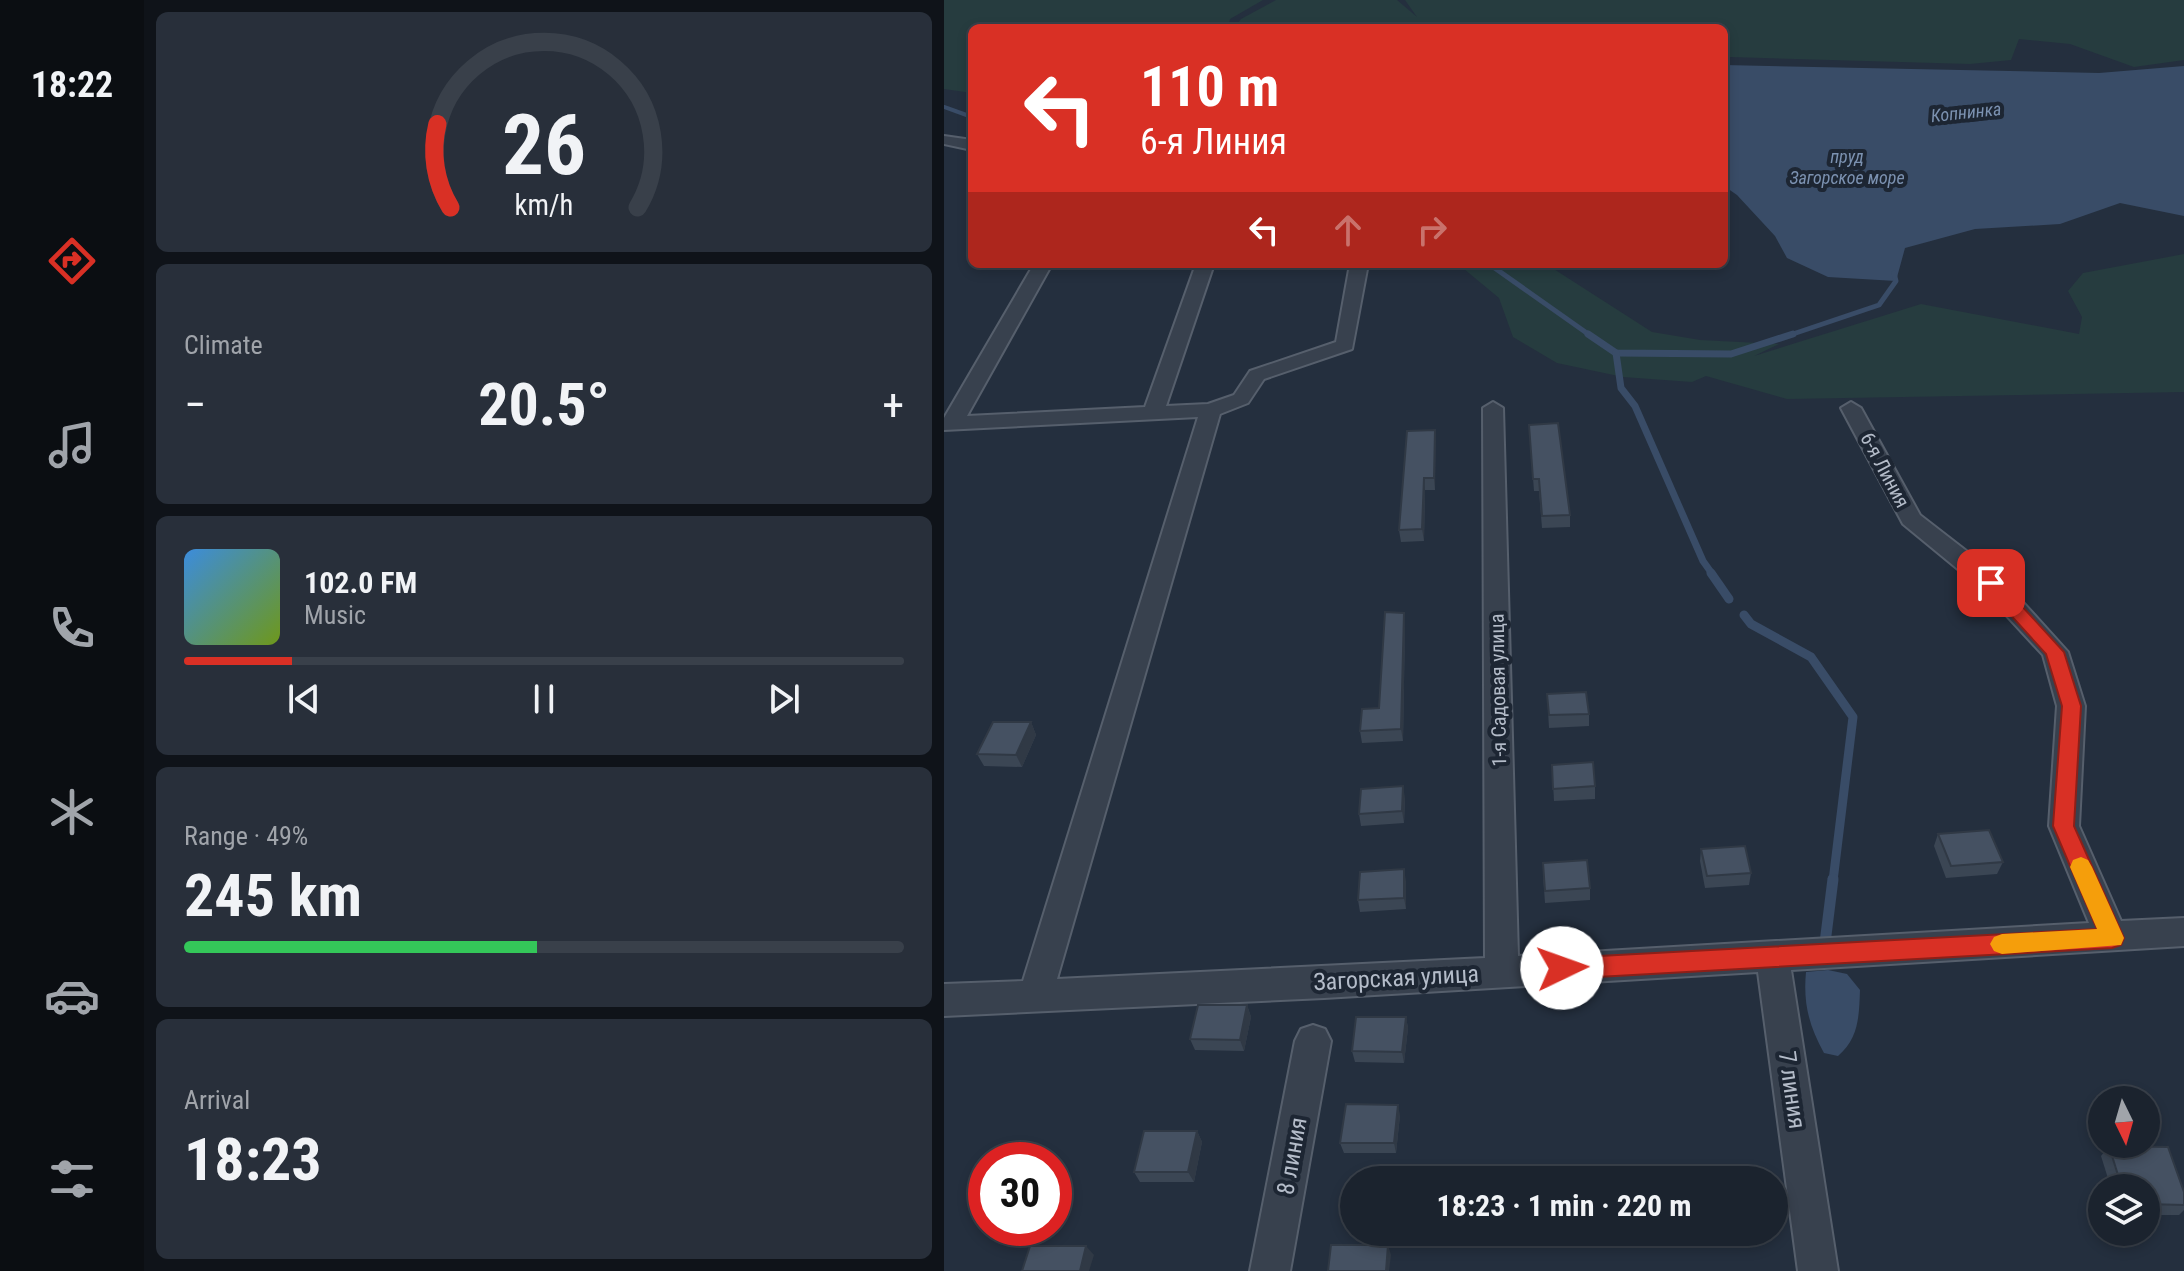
<!DOCTYPE html>
<html lang="en">
<head>
<meta charset="utf-8">
<style>
	:root { --surface:#1b232e; --page:#282f3a; --text:#f1f3f6; --muted:#a0a4aa; --line:#39404a; --accent:#d93025 }
	body { margin:0; font-family:"Roboto Condensed",sans-serif; background:var(--page); color:var(--text); height:100vh; display:flex; flex-direction:column; font-size:30px; white-space:nowrap }
	* { box-sizing:border-box; margin:0 }
	p { font-size:26px; color:var(--muted) }
	.icon { flex:none; width:44px; height:44px; fill:none; stroke:currentColor; stroke-width:2; stroke-linecap:round; stroke-linejoin:round }
	.map { position:relative; flex:1; overflow:hidden }
	.details { display:flex; flex-direction:column; gap:12px; padding:12px; background:#0f1319; width:800px }
	.details>* { flex:none }
	.hud { position:absolute; left:24px; top:24px; width:760px; height:244px; border-radius:12px; box-shadow:0 4px 12px #0003,0 0 0 2px var(--line); background:#d93025; color:#fff; overflow:hidden }
	.needle { width:52px; rotate:175deg }
	.buttons { position:absolute; left:1144px; top:1086px; display:grid; gap:16px }
	.buttons a { display:grid; place-items:center; width:72px; height:72px; border-radius:50%; background:var(--surface); box-shadow:0 4px 12px #0003,0 0 0 2px var(--line); font-size:40px }
	.speed { position:absolute; left:24px; top:1142px; display:flex; gap:16px; font-size:40px; font-weight:700; text-align:center }
	.speed>* { display:grid; place-content:center; width:104px; height:104px; border-radius:50%; background:var(--surface); box-shadow:0 4px 12px #0003,0 0 0 2px var(--line); line-height:1 }
	.speed .limit { border:12px solid #d22; background:#fff; color:#111 }
	.pin { position:absolute; display:grid; place-items:center; width:68px; height:68px; color:#fff; margin:-34px; border-radius:16px; box-shadow:0 4px 12px #0006 }
	.me { position:absolute; width:88px; margin:-44px; rotate:87deg; stroke-linejoin:round; filter:drop-shadow(0 0 6px #0008) }
	.turn { display:flex; align-items:center; gap:28px; height:168px; padding:0 40px; font-size:36px }
	.turn .icon { width:104px; height:104px; stroke-width:2.5 }
	.turn b { display:block; font-size:56px; line-height:68px }
	.lanes { display:flex; align-items:center; height:76px; padding:0 40px; background:#0003; justify-content:center; gap:40px; direction:ltr }
	.lanes .off { opacity:.35 }
	.big { font-size:60px; font-weight:700; line-height:1.1 }
	.details .tile { flex:1; display:flex; flex-direction:column; justify-content:center; gap:12px; min-width:0; padding:0 28px; border-radius:12px; background:var(--page) }
	.details .dial { align-items:center; gap:0 }
	.dial svg { height:208px; overflow:visible; fill:none; stroke:var(--line); stroke-width:7; stroke-linecap:round; text-anchor:middle }
	.dial text { fill:var(--text); stroke:none }
	.song { display:flex; align-items:center; gap:24px }
	.cover { width:96px; height:96px; border-radius:12px; background:linear-gradient(135deg,hsl(210 70% 55%),hsl(80 70% 35%)) }
	.played { height:8px; border-radius:4px; background:linear-gradient(90deg,var(--accent) 15%,var(--line) 15%) }
	.keys { display:flex; justify-content:space-around; direction:ltr }
	.heat { display:flex; justify-content:space-between; align-items:center; font-size:44px; direction:ltr }
	.charge { height:12px; border-radius:6px; background:linear-gradient(90deg,#34c759 49%,var(--line) 0) }
	.trip { position:absolute; left:396px; top:1166px; width:448px; height:80px; border-radius:40px; background:var(--surface); box-shadow:0 4px 12px #0003,0 0 0 2px var(--line); font-weight:700; line-height:80px; text-align:center }
	main { display:flex; flex:1; min-height:0 }
	.dock { display:flex; flex-direction:column; width:144px; justify-content:space-around; align-items:center; background:#0b0e12; color:var(--muted) }
	.dock .icon { width:56px; height:56px }
	.dock .on { color:var(--accent) }
	.dock b { font-size:36px; color:var(--text) }
	.map>svg:first-child { display:block }
	.green { fill:#263c3f }
	.water { fill:#394c67 }
	.lines { fill:none; stroke-linecap:round; stroke-linejoin:round }
	.stream-far4 { stroke:#394c67; stroke-width:4 }
	.stream-far3 { stroke:#394c67; stroke-width:5 }
	.stream-far2 { stroke:#394c67; stroke-width:7 }
	.stream-far1 { stroke:#394c67; stroke-width:9 }
	.stream { stroke:#394c67; stroke-width:11 }
	.minor-casing { stroke:#565f6c; stroke-width:4 }
	.minor { fill:#38414e; fill-rule:evenodd }
	.wall { fill:#3b4654 }
	.shaded-wall { fill:#303945 }
	.building { fill:#455162; stroke:#303945; stroke-width:2 }
	.route { fill:#d93025; stroke:#8d1f18; stroke-width:2 }
	.slow { fill:#f59e0b }
	.labels { text-anchor:middle; dominant-baseline:central; stroke-width:8; stroke-linejoin:round; paint-order:stroke }
	.far-water-label { font-size:18px; font-style:italic; fill:#7c92b1; stroke:#1d2633 }
	.street-label { font-size:20px; fill:#b4bcc9; stroke:#1d2633 }
	.near-street-label { font-size:24px; fill:#b4bcc9; stroke:#1d2633 }
</style>
</head>
<body>
<main>
<nav class="dock">
<b>18:22</b>
<svg class="icon on" aria-label="directions" viewBox="0 0 24 24"><path d="M12 3l9 9-9 9-9-9zM9 14v-3h6M13 9l2 2-2 2"/></svg>
<svg class="icon" aria-label="music" viewBox="0 0 24 24"><path d="M9 18V5l10-2v13"/><circle cx="6" cy="18" r="3"/><circle cx="16" cy="16" r="3"/></svg>
<svg class="icon" aria-label="phone" viewBox="0 0 24 24"><path d="M5 4h4l2 5-3 2q2 4 5 5l2-3 5 2v4C11 20 4 13 5 4z"/></svg>
<svg class="icon" aria-label="climate" viewBox="0 0 24 24"><path d="M12 3v18M4 7l16 10M4 17L20 7"/></svg>
<svg class="icon" aria-label="car" viewBox="0 0 24 24"><path d="M5 17H2v-5l4-1 3-4h7l3 4 3 1v5h-3M9 17h6M6 11h13"/><circle cx="7" cy="17" r="2"/><circle cx="17" cy="17" r="2"/></svg>
<svg class="icon" aria-label="filters" viewBox="0 0 24 24"><path d="M4 7h16M4 17h16"/><circle cx="9" cy="7" r="2"/><circle cx="15" cy="17" r="2"/></svg>
</nav>
<section class="details">
<div class="tile dial"><svg viewBox="0 0 100 80">
<path d="M14 69A42 42 0 1 1 86 69"/>
<path d="M14 69A42 42 0 0 1 9 37" stroke="#d93025"/>
<text x="50" y="56" font-size="32" font-weight="700">26</text>
<text x="50" y="72" font-size="11">km/h</text>
</svg></div>
<div class="tile"><p>Climate</p>
<div class="heat"><a>−</a><b class="big">20.5°</b><a>+</a></div>
</div>
<div class="tile">
<div class="song"><i class="cover"></i><div><b>102.0 FM</b><p>Music</p></div></div>
<div class="played"></div>
<div class="keys"><svg class="icon" aria-label="previous" viewBox="0 0 24 24"><path d="M18 5L8 12l10 7zM5 5v14"/></svg><svg class="icon" aria-label="pause" viewBox="0 0 24 24"><path d="M8 5v14M16 5v14"/></svg><svg class="icon" aria-label="next" viewBox="0 0 24 24"><path d="M6 5l10 7-10 7zM19 5v14"/></svg></div>
</div>
<div class="tile"><p>Range · 49%</p><b class="big">245 km</b><div class="charge"></div></div>
<div class="tile"><p>Arrival</p><b class="big">18:23</b></div>
</section>
<div class="map">
<svg width="1240" height="1271" viewBox="0 0 1240 1271">
	<rect width="100%" height="100%" fill="#242f3e"/>
	<g class="green">
		<polygon points="0,0 319,0 286,19 284,28 28,28 28,93 0,89"/>
		<polygon points="332,0 453,0 473,17 461,0 1240,0 1240,60 1190,67 1126,44 1075,39 1067,60 1026,64 786,57 780,55 780,28 290,28 297,19"/>
		<polygon points="1240,254 1240,392 843,399 762,376 748,382 679,377 613,363 569,337 555,298 514,264 602,264 708,332 756,340 835,344 810,356 977,304 1135,334 1138,317 1124,291 1139,273"/>
	</g>
	<g class="water">
		<polygon points="780,65 1155,73 1240,66 1240,216 1176,203 1116,224 1031,229 961,248 952,281 884,277 843,258 831,236 793,195 780,186"/>
		<path d="M 884,970 L 903,974 L 916,990 C 915,1016 915,1038 894,1056 L 880,1053 C 865,1026 859,1003 862,972 Z"/>
	</g>
	<g class="lines">
		<polyline class="stream-far4" points="0,107 28,117"/>
		<g class="stream-far3">
			<polyline points="545,264 647,336"/>
			<polyline points="843,336 935,305 952,281 950,273"/>
		</g>
		<g class="stream-far2">
			<polyline points="644,334 672,353 787,354 849,334"/>
			<polyline points="672,353 677,388 691,406 759,561 769,575"/>
		</g>
		<g class="stream-far1">
			<polyline points="767,573 785,599"/>
			<polyline points="800,615 807,624 867,657 909,717 889,881"/>
		</g>
		<polyline class="stream" points="881,943 889,879"/>
		<defs>
			<g id="minor">
				<polygon points="0,136 28,140 28,150 0,144"/>
				<polygon points="90,264 108,264 23,416 201,407 252,264 270,264 222,406 264,404 290,395 306,371 392,342 406,264 424,264 408,349 320,379 304,403 276,414 113,979 541,958 539,408 549,402 559,408 574,956 1145,923 1105,826 1113,706 1099,655 1038,589 959,524 897,408 907,402 917,408 976,515 1056,577 1124,652 1141,706 1135,826 1177,921 1240,918 1240,946 847,970 894,1271 854,1271 814,972 380,998 0,1016 0,984 79,981 254,417 0,430 0,418"/>
				<polygon points="369,1025 381,1029 387,1041 346,1271 306,1271 351,1041 357,1029"/>
			</g>
		</defs>
		<use href="#minor" class="minor-casing"/>
		<use href="#minor" class="minor"/>
	</g>
	<g class="wall">
		<polygon points="585,425 626,515 626,527 598,528 595,491 590,491"/>
		<polygon points="491,430 491,490 481,490 480,541 457,542 455,530"/>
		<polygon points="461,625 459,741 418,743 416,731 435,708"/>
		<polygon points="603,694 645,714 645,726 605,728"/>
		<polygon points="87,722 92,735 78,767 40,766 33,754"/>
		<polygon points="608,765 651,786 651,799 610,801"/>
		<polygon points="461,798 460,823 417,826 415,814"/>
		<polygon points="994,834 1059,862 1053,874 1002,878 990,846"/>
		<polygon points="757,849 807,873 805,885 761,888 756,861"/>
		<polygon points="599,875 646,888 646,900 601,903"/>
		<polygon points="462,881 462,909 416,912 414,900"/>
		<polygon points="303,1005 307,1017 300,1051 251,1050 246,1039"/>
		<polygon points="462,1017 464,1028 460,1063 411,1062 408,1051"/>
		<polygon points="456,1115 452,1153 400,1153 396,1143"/>
		<polygon points="253,1131 258,1142 250,1182 196,1182 190,1172"/>
		<polygon points="1165,1146 1240,1192 1240,1210 1235,1215 1202,1215 1202,1188 1167,1188 1157,1156"/>
	</g>
	<g class="shaded-wall">
		<polygon points="491,430 492,441 491,490 490,478"/>
		<polygon points="480,478 481,490 480,541 478,529"/>
		<polygon points="460,613 461,625 459,741 457,729"/>
		<polygon points="87,722 92,735 78,767 72,755"/>
		<polygon points="459,786 461,798 460,823 458,811"/>
		<polygon points="460,869 462,881 462,909 460,898"/>
		<polygon points="303,1005 307,1017 300,1051 296,1040"/>
		<polygon points="462,1017 464,1028 460,1063 458,1052"/>
		<polygon points="454,1105 456,1115 452,1153 450,1143"/>
		<polygon points="253,1131 258,1142 250,1182 244,1172"/>
		<polygon points="444,1245 447,1255 445,1271 442,1271"/>
		<polygon points="142,1246 150,1255 145,1271 136,1271"/>
	</g>
	<g class="building">
		<polygon points="614,423 626,515 598,516 595,479 589,479 585,425"/>
		<polygon points="491,430 490,478 480,478 478,529 455,530 463,431"/>
		<polygon points="441,612 460,613 457,729 416,731 418,709 435,708"/>
		<polygon points="642,692 645,714 605,715 603,694"/>
		<polygon points="49,722 87,722 72,755 33,754"/>
		<polygon points="649,762 651,786 609,789 608,765"/>
		<polygon points="459,786 458,811 415,814 417,789"/>
		<polygon points="1045,830 1059,862 1007,866 994,834"/>
		<polygon points="801,846 807,873 763,876 757,849"/>
		<polygon points="643,860 646,888 601,891 599,863"/>
		<polygon points="460,869 460,898 414,900 416,872"/>
		<polygon points="254,1005 303,1005 296,1040 246,1039"/>
		<polygon points="412,1017 462,1017 458,1052 408,1051"/>
		<polygon points="402,1104 454,1105 450,1143 396,1143"/>
		<polygon points="200,1131 253,1131 244,1172 190,1172"/>
		<polygon points="1165,1146 1224,1147 1240,1192 1240,1205 1202,1204 1202,1188 1178,1188"/>
		<polygon points="387,1245 444,1245 442,1271 384,1271"/>
		<polygon points="86,1246 142,1246 136,1271 78,1271"/>
	</g>
	<polygon class="route" points="1047,578 1053,579 1120,652 1137,706 1130,826 1180,938 1177,945 1168,948 618,979 610,976 606,968 610,961 618,958 1153,929 1109,826 1118,706 1102,654 1041,587 1038,583 1041,579"/>
	<polygon class="slow" points="1137,857 1144,860 1148,867 1180,938 1177,945 1058,954 1050,951 1046,944 1050,937 1058,934 1153,929 1126,867 1129,860"/>
	<g class="labels">
		<g class="far-water-label">
			<text transform="translate(1022 112) rotate(-6)">Копнинка</text>
			<text x="903" y="156">пруд<tspan x="903" dy="21">Загорское море</tspan></text>
		</g>
		<g class="street-label">
			<text transform="translate(941 470) rotate(62)">6-я Линия</text>
			<text transform="translate(554 690) rotate(-91)">1-я Садовая улица</text>
		</g>
		<g class="near-street-label">
			<text transform="translate(452 978) rotate(-3)">Загорская улица</text>
			<text transform="translate(848 1090) rotate(82)">7 линия</text>
			<text transform="translate(348 1156) rotate(-80)">8 линия</text>
		</g>
	</g>
</svg>
<div class="buttons">
<a><svg class="needle" viewBox="-14 -14 28 28"><path d="M0-13l5 13h-10z" fill="#e53935"/><path d="M0 13l5-13h-10z" fill="#a0a4aa"/></svg></a>
<a><svg class="icon" aria-label="layers" viewBox="0 0 24 24"><path d="M12 4l9 5-9 5-9-5zM3 14l9 5 9-5"/></svg></a>
</div>
<div class="speed"><div class="limit">30</div></div>
<div class="pin" style="left:1047px;top:583px;background:#d93025"><svg class="icon" aria-label="arrive" viewBox="0 0 24 24"><path d="M6 21V4h12l-3 4 3 4H6"/></svg></div>
<svg class="me" style="left:618px;top:968px" viewBox="-20 -20 40 40"><circle r="19" fill="#fff"/><path d="M0-13L10 11 0 6-10 11z" fill="#d93025"/></svg>
<div class="trip">18:23 · 1 min · 220 m</div>
<div class="hud">
<div class="turn"><svg class="icon" aria-label="left" viewBox="0 0 24 24"><path d="M17 20v-9H6M10 6l-5 5 5 5"/></svg><div><b>110 m</b>6-я Линия</div></div>
<div class="lanes"><svg class="icon" aria-label="left" viewBox="0 0 24 24"><path d="M17 20v-9H6M10 6l-5 5 5 5"/></svg><svg class="icon off" aria-label="ahead" viewBox="0 0 24 24"><path d="M12 20V5M6 11l6-6 6 6"/></svg><svg class="icon off" aria-label="right" viewBox="0 0 24 24"><path d="M7 20v-9h11M14 6l5 5-5 5"/></svg></div>
</div>
</div>
</main>
</body>
</html>
